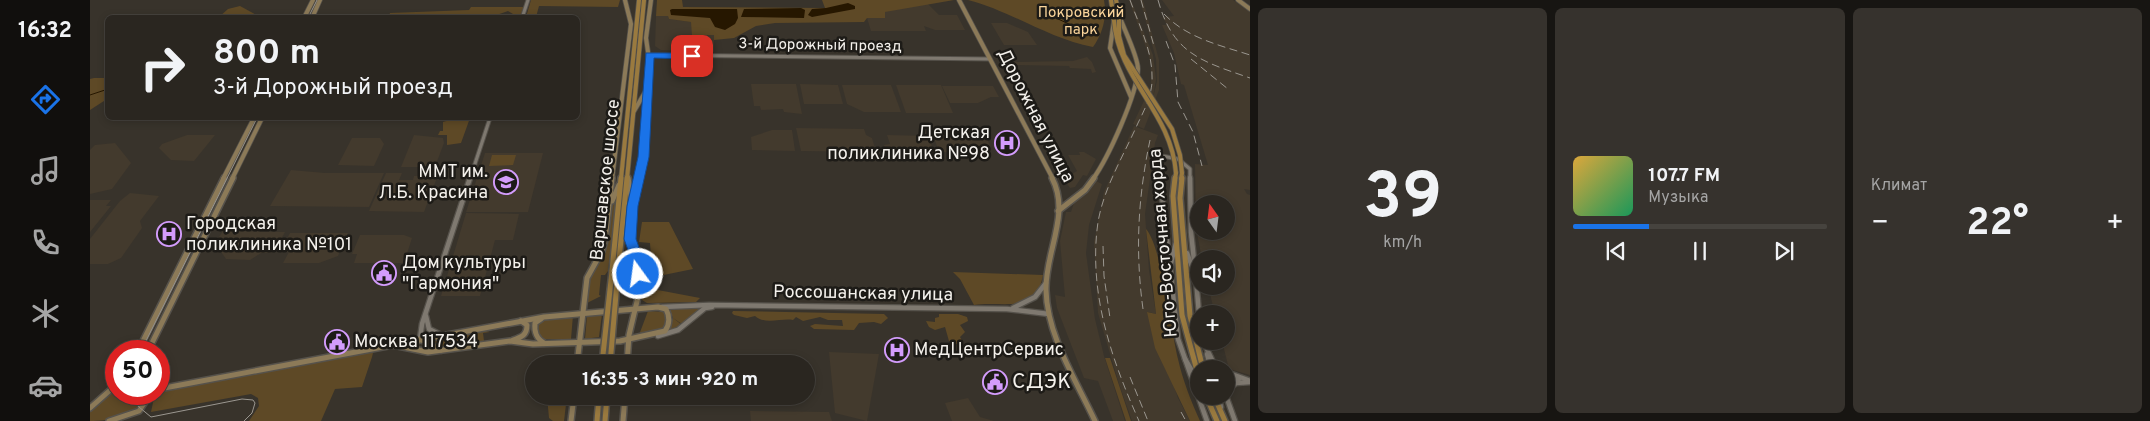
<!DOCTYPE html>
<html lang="ru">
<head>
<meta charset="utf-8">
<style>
	:root { --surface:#2a2620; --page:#36322d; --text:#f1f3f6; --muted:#a5a5a5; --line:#46433e; --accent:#1a73e8 }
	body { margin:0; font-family:Overpass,sans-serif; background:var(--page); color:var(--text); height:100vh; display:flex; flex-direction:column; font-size:19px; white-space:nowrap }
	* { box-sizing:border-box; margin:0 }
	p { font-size:16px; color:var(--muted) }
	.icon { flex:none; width:28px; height:28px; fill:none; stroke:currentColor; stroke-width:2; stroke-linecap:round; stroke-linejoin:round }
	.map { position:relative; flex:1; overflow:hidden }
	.side { display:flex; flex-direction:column; gap:8px; padding:8px; background:#171512; width:900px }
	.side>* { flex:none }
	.top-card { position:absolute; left:15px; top:15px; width:475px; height:105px; border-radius:8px; box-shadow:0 2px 8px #0003,0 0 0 1px var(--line); background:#2a2620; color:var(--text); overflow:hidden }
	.needle { width:32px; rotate:346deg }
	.tools { position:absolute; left:1100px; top:195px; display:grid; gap:10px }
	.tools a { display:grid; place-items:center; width:45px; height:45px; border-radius:50%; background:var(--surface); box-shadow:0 2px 8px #0003,0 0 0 1px var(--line); font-size:25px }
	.speed { position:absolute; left:15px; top:340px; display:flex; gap:10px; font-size:25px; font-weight:700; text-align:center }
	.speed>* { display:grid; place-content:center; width:65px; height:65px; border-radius:50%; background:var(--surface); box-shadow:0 2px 8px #0003,0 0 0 1px var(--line); line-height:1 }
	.speed .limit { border:8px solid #d22; background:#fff; color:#111 }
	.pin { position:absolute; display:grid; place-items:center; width:42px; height:42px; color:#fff; margin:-21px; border-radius:10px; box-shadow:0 2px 8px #0006 }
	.me { position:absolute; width:55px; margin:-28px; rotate:346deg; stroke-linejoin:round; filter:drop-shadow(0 0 4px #0008) }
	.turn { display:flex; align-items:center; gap:18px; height:105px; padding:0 25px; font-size:22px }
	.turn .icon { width:65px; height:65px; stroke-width:2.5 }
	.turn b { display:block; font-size:35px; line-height:42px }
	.big { font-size:38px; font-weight:700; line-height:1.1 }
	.side .widget { flex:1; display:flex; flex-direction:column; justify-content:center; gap:8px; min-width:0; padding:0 18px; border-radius:8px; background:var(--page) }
	.side .dial { align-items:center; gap:0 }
	.dial b { font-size:65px; line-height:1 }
	.song { display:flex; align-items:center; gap:15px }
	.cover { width:60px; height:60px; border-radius:8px; background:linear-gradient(135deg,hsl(40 70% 55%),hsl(150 70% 35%)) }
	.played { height:5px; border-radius:2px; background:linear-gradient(90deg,var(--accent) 30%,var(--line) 30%) }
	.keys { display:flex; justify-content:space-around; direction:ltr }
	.heat { display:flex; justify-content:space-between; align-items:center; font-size:28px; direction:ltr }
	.side .tiles { flex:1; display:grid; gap:8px; grid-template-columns:repeat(3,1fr) }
	.trip { position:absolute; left:435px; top:355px; width:290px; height:50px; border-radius:25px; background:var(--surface); box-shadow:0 2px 8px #0003,0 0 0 1px var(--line); font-weight:700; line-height:50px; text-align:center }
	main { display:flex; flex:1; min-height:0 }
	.dock { display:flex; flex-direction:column; width:90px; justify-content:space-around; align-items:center; background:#110f0d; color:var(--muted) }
	.dock .icon { width:35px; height:35px }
	.dock .on { color:var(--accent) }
	.dock b { font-size:22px; color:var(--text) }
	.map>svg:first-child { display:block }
	.built { fill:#433a2d; fill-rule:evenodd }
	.green { fill:#5e4926 }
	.water { fill:#261700 }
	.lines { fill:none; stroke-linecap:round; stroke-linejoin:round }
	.stream { stroke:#261700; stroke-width:1 }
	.tertiary-far1-casing { stroke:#56524b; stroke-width:5 }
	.tertiary-casing { stroke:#56524b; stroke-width:7 }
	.secondary-far1-casing { stroke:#56524b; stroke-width:5.5 }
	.secondary-casing { stroke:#56524b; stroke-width:8 }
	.primary-far1-casing { stroke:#56524b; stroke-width:5.5 }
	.primary-casing { stroke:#56524b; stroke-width:8 }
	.tertiary-far1 { stroke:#7f7970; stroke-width:3 }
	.tertiary { stroke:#7f7970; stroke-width:4.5 }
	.secondary-far1 { stroke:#8c7a58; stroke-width:4 }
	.secondary { stroke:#8c7a58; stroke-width:5 }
	.primary-far1 { stroke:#9a7a3f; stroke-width:4 }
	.primary { stroke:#9a7a3f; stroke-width:5 }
	.tram { stroke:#9b9790; stroke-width:1 }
	.rail { stroke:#9b9790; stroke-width:1; stroke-dasharray:8 4.5; stroke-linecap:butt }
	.primary-bridge-far1-casing { stroke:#56524b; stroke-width:5.5; stroke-linecap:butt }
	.primary-bridge-casing { stroke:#56524b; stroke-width:8; stroke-linecap:butt }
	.primary-bridge-far1 { stroke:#9a7a3f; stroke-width:4 }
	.primary-bridge { stroke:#9a7a3f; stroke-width:5 }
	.route { fill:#1a73e8; stroke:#114b97 }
	.labels { text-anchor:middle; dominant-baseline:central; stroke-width:5; stroke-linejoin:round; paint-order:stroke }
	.far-park-label { font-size:15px; fill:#fbd59b; stroke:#1d1b17 }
	.far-street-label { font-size:15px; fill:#f4f1ec; stroke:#1d1b17 }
	.street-label { font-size:18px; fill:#f4f1ec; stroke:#1d1b17 }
	.poi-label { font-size:18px; fill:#f4f1ec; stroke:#1d1b17; text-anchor:start }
	.near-poi-label { font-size:21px; fill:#f4f1ec; stroke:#1d1b17; text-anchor:start }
</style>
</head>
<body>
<main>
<nav class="dock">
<b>16:32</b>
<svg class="icon on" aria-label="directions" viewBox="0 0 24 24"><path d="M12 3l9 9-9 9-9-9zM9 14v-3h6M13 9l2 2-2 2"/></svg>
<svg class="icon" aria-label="music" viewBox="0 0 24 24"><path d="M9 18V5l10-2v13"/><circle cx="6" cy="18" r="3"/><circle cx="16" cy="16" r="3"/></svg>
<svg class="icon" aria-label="phone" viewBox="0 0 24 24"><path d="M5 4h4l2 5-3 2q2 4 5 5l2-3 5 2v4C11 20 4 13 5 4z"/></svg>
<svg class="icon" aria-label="climate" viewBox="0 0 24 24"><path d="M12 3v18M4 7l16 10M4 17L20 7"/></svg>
<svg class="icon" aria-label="car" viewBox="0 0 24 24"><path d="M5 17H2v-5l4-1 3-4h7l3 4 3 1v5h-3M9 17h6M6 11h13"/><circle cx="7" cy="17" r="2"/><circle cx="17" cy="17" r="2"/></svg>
</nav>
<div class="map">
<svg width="1160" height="421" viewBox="0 0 1160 421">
	<rect width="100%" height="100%" fill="#38332b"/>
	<g class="built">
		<polygon points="1039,0 1041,0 1063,55 1066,79 1063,98 1067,81 1066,59 1050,0 1053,0 1069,60 1069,90 1054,129 1043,124 1061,86 1061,67 1059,56"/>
		<path d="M 1072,0 L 1143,0 L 1160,12 L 1160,190 L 1154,189 L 1157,194 L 1160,195 L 1160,375 L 1139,369 L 1132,341 L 1136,341 L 1136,314 L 1125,314 L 1118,286 L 1136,286 L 1136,259 L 1112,259 L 1106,228 L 1105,164 L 1118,165 L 1094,85 L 1091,84 L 1084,53 L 1072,25 L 1077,25 L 1073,17 L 1084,16 ZM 1109,204 L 1136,204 L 1136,231 L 1109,231 Z"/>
		<polygon points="837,3 849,15 867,15 875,30 845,30 834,26 836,31 781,31 777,18 795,18 794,12"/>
		<polygon points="566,16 578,16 579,19 602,22 602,35 624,35 624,52 571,50 565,46"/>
		<polygon points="901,23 917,23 938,32 947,45 914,45"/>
		<polygon points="997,57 1002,62 1006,72 1002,73 1001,69 980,68 979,66 921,65 919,62 983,61"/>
		<polygon points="661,84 706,84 712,114 694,112 693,109 671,110 670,106 664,106"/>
		<polygon points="710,84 748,85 753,104 714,104"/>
		<polygon points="752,85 801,85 811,112 774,112 757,104"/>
		<polygon points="806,85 851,85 863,113 816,113"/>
		<polygon points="852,86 903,86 909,97 901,97 888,103 860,103"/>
		<polygon points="1044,126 1068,135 1065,143 1055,214 1059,270 1066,314 1058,312 1088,398 1100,421 1042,421 1029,384 1008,313 1004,242 1014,192"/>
		<polygon points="706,128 774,129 776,135 782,138 786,152 711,151"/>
		<polygon points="682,130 702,130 705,151 662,150 661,137"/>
		<polygon points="97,135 125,135 104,161 81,160 69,148 72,144"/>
		<polygon points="324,135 353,138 354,143 346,164 332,167 311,167"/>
		<polygon points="797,135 838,136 844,152 796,152 794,145 800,144"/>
		<polygon points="843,135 896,136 900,146 888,146 891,153 849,152"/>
		<polygon points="262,138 290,138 294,144 284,166 248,165"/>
		<polygon points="25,143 41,163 22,189 0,194 0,150 5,145"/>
		<polygon points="989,152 994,152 1006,159 997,176 993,175 985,187 980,188 974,179 987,171 978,155 990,155"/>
		<polygon points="395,153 453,153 438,212 376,212"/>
		<polygon points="201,170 235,173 294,173 279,207 180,206"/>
		<polygon points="296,173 312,173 309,180 323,180 324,176 348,175 334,212 279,211"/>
		<polygon points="1006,181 1012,184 999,225 996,253 1005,319 1014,356 1035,421 1023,421 1008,381 994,378 967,308 965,295 975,297 970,241 976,212 981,212 984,203 1000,190"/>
		<polygon points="40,193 69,196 50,221 52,228 31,258 18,264 0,264 0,239 30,201"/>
		<polygon points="0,200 21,200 16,206 21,206 0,232"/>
		<polygon points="376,213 429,214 423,240 405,240 390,296 351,296"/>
		<polygon points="133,231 195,232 184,252 171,253 160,260 136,259 125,243"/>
		<polygon points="200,233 258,233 248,256 229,263 193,263 199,252 190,252"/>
		<polygon points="270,235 314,235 322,238 314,263 264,263 267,254 262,254"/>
		<polygon points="739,352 789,354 777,421 745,413"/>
		<polygon points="878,398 890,417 904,421 862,421 855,403"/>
		<polygon points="660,411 739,412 742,421 661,421"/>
	</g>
	<g class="green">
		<polygon points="441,0 530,0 528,7 449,6 446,17 436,17"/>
		<polygon points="567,0 592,0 593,7 735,8 732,0 864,0 795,12 795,18 777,18 774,22 685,23 666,26 644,38 624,40 624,35 602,35 601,22 579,19 578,16 566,16"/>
		<path d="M 878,0 L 1014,0 C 1017,17 1013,33 1003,47 C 959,39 921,11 878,0 Z"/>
		<polygon points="150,6 170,17 129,17 138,9"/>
		<polygon points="381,7 434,7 431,17 422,17 423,14 418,11 401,17 298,18 300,13 379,10"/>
		<polygon points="4,78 17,78 17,99 0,110 0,79"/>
		<polygon points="367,118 380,118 371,143 357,145 357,135 348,135 350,131 353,131 353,122"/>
		<polygon points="402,155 426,155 423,165 399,166"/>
		<polygon points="527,197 518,271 515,275 511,275 509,295 511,296 497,303 501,274 517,245 522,206"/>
		<polygon points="552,222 579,222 603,269 554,279 551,259 561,257 560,243 549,242"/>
		<path d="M 1056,229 C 1072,247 1081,331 1088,359 C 1093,381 1101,401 1110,421 L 1100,421 L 1065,348 L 1057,312 L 1066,314 Z"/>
		<path d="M 863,272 L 953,275 C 946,316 912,300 884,305 L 870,279 Z"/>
		<polygon points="552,287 610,298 606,302 557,303 552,300"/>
		<polygon points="614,307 592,324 583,318 592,325 579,331 583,318 579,308"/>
		<polygon points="558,311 575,312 577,316 575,328 549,335"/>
		<path d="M 643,311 L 794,314 L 798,318 L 791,324 L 784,322 L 769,323 L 764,330 L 724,329 L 720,326 L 725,324 L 753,326 L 752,320 L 738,320 L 730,317 L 713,321 L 706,317 L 703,320 C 692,318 674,325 665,316 L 657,318 L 644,315 L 642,313 Z"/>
		<polygon points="512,314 509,337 495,339 497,316"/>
		<polygon points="849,314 868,314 877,317 878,321 870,325 875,332 870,337 873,342 866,344 859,341 855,327 845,330 839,327 836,321 845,322 845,318 849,317"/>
		<polygon points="483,315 481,339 453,339 447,335 449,322 456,318"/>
		<path d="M 392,330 L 400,332 L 393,333 L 394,341 C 376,348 353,352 338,339 Z"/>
		<polygon points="280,352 283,353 282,357 272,387 245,389 231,421 159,421 169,406 168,398 161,394 61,412 64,398 73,391"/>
		<polygon points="1015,358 1020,358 1041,421 1036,421"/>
		<path d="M 26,388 L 26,394 L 56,394 C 57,416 16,421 0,421 L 0,411 Z"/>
		<polygon points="457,396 477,396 474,421 463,421 459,418"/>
	</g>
	<g class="water">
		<polygon points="758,3 765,6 765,9 722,17 718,15 722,9 736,8"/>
		<polygon points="711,8 715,10 714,18 651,17 654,9"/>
		<polygon points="582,9 647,9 648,18 645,24 635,30 625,27 620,18 581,15 580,10"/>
	</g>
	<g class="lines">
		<g class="stream">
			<polyline points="966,18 981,25"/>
			<polyline points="0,95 18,89"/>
		</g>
		<defs>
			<g id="tertiary-far1">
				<polyline points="432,18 438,0"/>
				<polyline points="560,55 900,59"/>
				<polyline points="380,179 400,118"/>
				<polyline points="1070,179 1067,161 1072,156 1088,159 1100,169 1100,179"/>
			</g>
			<g id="tertiary">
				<polyline points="1070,178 1088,339 1117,421"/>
				<polyline points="1100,178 1101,232 1106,279"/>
				<polyline points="1097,253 1104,272"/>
				<polyline points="1080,267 1086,243"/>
				<polyline points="1106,279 1109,314"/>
				<polyline points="572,307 619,305 917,309 959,314"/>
				<polyline points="923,308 945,297 956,283"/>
				<polyline points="336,316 339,329 351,335"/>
				<polyline points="568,336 588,330 615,308 622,307"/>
				<polyline points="330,339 332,324 380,178"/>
				<polyline points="1115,345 1123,362 1130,369"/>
				<polyline points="1117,354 1121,369"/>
				<polyline points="1095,359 1109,383"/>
				<polyline points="1136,372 1158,380"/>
				<polyline points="1136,380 1149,379"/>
				<polyline points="1136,392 1146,383 1160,382"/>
				<polyline points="1128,396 1131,407"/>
				<polyline points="1136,396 1145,421"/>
			</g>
			<g id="secondary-far1">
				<polyline points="869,0 963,179"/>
				<polyline points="1148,0 1160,9"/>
				<polyline points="214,18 223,0"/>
				<polyline points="222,18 230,0"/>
				<polyline points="1024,21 1020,48 1041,97"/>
				<polyline points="544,111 557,89"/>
				<polyline points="538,177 538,179"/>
				<polyline points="133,179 164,118"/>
				<polyline points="142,179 172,118"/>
				<polyline points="522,179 541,24 535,0"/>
				<polyline points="549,179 554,157 560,66 556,38 561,0"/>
				<path d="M 1003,179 C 1018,158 1047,95 1048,69 C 1048,57 1035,31 1030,18"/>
			</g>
			<g id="secondary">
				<polyline points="538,178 542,202"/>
				<path d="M 962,178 C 981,214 955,252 956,290 C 957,336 986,380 1005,421"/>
				<polyline points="522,201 529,185"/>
				<polyline points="968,211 995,190 1004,178"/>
				<path d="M 568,307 L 576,309 C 580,317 580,324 575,331 L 530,341 L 443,344 L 420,341 L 338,352 L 303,345 L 454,317 Z"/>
				<path d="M 451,319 L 445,323 C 444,332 446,338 454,343"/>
				<polyline points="330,339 351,350"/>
				<path d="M 423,340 C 432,337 437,335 437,325 L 431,321"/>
				<polyline points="48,351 134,178"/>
				<polyline points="58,351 143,178"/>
				<polyline points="487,364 497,278 512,251 515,240 522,178"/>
				<polyline points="537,364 539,335 548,297 548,261 540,239 542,206 549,178"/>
				<polyline points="69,389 303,345"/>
				<polyline points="0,408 26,385"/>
				<polyline points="19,421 49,411 60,394"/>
				<polyline points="481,421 484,396"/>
				<polyline points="533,421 535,396"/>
			</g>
			<g id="primary-far1">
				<polyline points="1021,0 1024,21"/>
				<polyline points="1026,0 1029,16"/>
				<polyline points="531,179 549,0"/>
				<polyline points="537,179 554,0"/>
				<polyline points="1085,179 1086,173"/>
				<polyline points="1091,179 1092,173"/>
			</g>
			<g id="primary">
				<polyline points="1085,178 1083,196 1092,315 1109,378"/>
				<polyline points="1092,178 1090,198 1100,316 1113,369"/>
				<polyline points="522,271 531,178"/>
				<polyline points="528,271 537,178"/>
				<polyline points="1116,396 1127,421"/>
				<polyline points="1124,396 1135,421"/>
				<polyline points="507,421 509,396"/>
				<polyline points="515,421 517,396"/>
			</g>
		</defs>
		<use href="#tertiary-far1" class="tertiary-far1-casing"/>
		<use href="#tertiary" class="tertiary-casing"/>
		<use href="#secondary-far1" class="secondary-far1-casing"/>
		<use href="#secondary" class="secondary-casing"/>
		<use href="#primary-far1" class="primary-far1-casing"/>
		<use href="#primary" class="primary-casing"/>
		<use href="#tertiary-far1" class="tertiary-far1"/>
		<use href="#tertiary" class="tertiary"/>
		<use href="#secondary-far1" class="secondary-far1"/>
		<use href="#secondary" class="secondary"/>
		<use href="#primary-far1" class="primary-far1"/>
		<use href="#primary" class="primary"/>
		<g class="tram">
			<polyline points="218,18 227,0"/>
			<polyline points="51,351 167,118"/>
			<polyline points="41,394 49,407 61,417 152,399 163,400 165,403 162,413 154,421"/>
		</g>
		<g class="rail">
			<path d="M 1040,0 C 1049,25 1062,50 1062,76 C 1063,93 1055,109 1048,123 C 1034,155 1014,187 1008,222 C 998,292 1021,358 1049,421"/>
			<polyline points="1051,0 1064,46"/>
			<path d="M 1068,0 C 1083,54 1111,61 1160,78"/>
			<path d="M 1074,14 C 1097,38 1129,45 1160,55"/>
			<polyline points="1076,41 1085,65 1088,102 1103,132 1112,166"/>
			<polyline points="1101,59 1138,89"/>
			<polyline points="1013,246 1014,276 1020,318"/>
			<path d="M 1053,309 C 1045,251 1048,197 1060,140"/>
			<polyline points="1040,377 1058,421"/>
			<polyline points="1091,412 1096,421"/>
		</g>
		<defs>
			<g id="primary-bridge-far1">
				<polyline points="1029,16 1029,36 1034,55 1082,129 1090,155 1092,173"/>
				<path d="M 1024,21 C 1029,81 1081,111 1086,173"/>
			</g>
			<g id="primary-bridge">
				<polyline points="512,364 522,271"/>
				<polyline points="520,364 528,271"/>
			</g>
		</defs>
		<use href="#primary-bridge-far1" class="primary-bridge-far1-casing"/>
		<use href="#primary-bridge" class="primary-bridge-casing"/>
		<use href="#primary-bridge-far1" class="primary-bridge-far1"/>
		<use href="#primary-bridge" class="primary-bridge"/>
	</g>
	<polygon class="route" points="556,53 602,53 607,56 602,59 564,58 559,157 548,206 546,239 554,261 554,274 548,279 542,274 542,261 534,239 537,206 548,157"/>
	<defs>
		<symbol id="hospital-ring" viewBox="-11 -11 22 22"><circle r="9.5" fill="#1d1b17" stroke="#d39cfc" stroke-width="1.5"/><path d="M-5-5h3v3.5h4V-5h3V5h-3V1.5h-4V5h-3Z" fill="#d39cfc"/></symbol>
		<symbol id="university-ring" viewBox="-11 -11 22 22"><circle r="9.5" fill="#1d1b17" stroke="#d39cfc" stroke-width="1.5"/><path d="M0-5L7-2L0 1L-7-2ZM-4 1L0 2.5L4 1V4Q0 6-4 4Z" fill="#d39cfc"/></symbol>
		<symbol id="civic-ring" viewBox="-11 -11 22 22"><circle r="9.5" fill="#1d1b17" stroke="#d39cfc" stroke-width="1.5"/><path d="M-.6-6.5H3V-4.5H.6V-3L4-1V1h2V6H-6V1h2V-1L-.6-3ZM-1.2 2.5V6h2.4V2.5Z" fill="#d39cfc"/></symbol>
	</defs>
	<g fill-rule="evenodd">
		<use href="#hospital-ring" x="903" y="129" width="28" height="28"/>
		<use href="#university-ring" x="402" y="168" width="28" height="28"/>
		<use href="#hospital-ring" x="65" y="220" width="28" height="28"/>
		<use href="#civic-ring" x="280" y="259" width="28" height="28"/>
		<use href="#civic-ring" x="233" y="328" width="28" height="28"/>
		<use href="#hospital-ring" x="793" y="336" width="28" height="28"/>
		<use href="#civic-ring" x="891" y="368" width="28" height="28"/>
	</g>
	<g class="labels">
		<g class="far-park-label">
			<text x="991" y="13">Покровский<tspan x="991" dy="17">парк</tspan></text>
		</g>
		<g class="far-street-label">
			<text transform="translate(730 46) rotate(1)">3-й Дорожный проезд</text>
		</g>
		<g class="street-label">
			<text transform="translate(945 116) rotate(63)">Дорожная улица</text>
			<text transform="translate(516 180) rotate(-84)">Варшавское шоссе</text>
			<text transform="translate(1074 243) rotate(-95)">Юго-Восточная хорда</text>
			<text transform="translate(773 294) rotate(1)">Россошанская улица</text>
		</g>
		<g class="poi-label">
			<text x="900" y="133" text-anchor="end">Детская<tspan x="900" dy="21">поликлиника №98</tspan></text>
			<text x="398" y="172" text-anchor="end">ММТ им.<tspan x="398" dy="21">Л.Б. Красина</tspan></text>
			<text x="96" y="224">Городская<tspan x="96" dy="21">поликлиника №101</tspan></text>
			<text x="312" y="263">Дом культуры<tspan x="312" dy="21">"Гармония"</tspan></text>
			<text x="264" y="342">Москва 117534</text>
			<text x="824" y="350">МедЦентрСервис</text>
		</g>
		<g class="near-poi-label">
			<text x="922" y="382">СДЭК</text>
		</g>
	</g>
</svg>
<div class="tools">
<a><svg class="needle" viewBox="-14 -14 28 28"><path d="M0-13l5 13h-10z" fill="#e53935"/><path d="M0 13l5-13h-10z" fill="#a5a5a5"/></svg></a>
<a><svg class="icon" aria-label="sound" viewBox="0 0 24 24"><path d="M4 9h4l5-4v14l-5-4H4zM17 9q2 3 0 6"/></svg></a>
<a>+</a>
<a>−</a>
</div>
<div class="speed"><div class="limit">50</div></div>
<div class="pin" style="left:602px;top:56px;background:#d93025"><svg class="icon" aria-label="arrive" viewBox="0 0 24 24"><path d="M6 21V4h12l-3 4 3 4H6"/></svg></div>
<svg class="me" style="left:548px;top:274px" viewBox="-20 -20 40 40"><circle r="17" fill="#1a73e8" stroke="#fff" stroke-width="3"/><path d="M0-11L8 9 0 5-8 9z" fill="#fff"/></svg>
<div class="trip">16:35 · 3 мин · 920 m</div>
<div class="top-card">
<div class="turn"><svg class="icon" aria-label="right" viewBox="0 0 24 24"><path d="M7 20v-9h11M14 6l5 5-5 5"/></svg><div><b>800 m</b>3-й Дорожный проезд</div></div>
</div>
</div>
<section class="side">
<div class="tiles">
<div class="widget dial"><b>39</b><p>km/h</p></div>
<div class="widget">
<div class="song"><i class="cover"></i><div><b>107.7 FM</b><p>Музыка</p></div></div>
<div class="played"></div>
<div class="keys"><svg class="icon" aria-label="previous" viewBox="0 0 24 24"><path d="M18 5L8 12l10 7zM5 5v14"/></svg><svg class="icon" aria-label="pause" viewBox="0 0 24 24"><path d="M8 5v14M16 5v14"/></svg><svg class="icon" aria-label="next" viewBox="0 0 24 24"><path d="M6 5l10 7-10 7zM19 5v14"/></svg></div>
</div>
<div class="widget"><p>Климат</p>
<div class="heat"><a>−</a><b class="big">22°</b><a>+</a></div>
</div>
</div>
</section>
</main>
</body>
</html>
